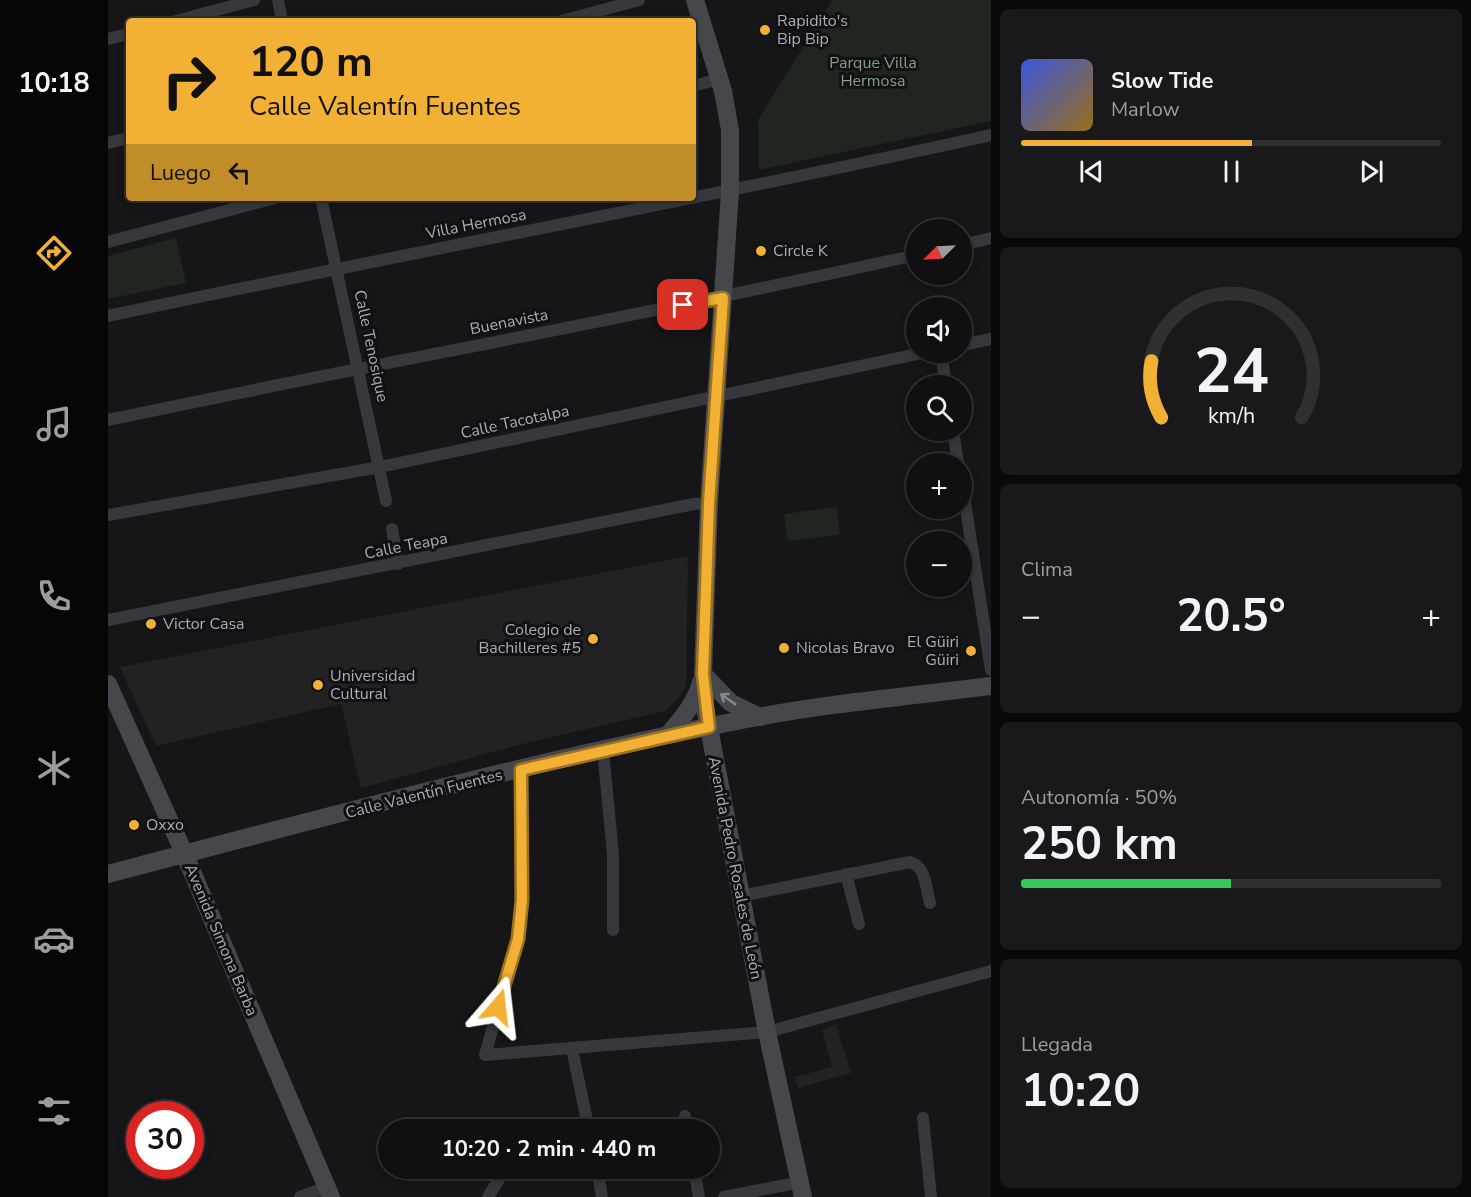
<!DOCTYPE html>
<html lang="es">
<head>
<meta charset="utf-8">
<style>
	:root { --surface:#101012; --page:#19191b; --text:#f1f3f6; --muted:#9c9d9f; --line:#303032; --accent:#f2b134 }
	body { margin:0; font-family:"Nunito Sans",sans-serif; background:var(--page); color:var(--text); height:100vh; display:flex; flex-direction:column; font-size:22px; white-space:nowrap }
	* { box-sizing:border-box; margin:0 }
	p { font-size:20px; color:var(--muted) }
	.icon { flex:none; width:33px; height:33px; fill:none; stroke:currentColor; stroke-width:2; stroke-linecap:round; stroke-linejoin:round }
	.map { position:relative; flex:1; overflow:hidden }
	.sheet { display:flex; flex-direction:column; gap:9px; padding:9px; background:#09090a; width:480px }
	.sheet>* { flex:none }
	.banner { position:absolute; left:18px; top:18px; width:570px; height:183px; border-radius:6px; box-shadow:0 3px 9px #0003,0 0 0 2px var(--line); background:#f2b134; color:#111; overflow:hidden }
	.needle { width:39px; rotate:246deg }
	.controls { position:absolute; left:798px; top:219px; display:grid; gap:12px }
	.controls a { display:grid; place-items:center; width:66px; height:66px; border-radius:50%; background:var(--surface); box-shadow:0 3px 9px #0003,0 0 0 2px var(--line); font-size:30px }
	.speed { position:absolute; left:18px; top:1101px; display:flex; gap:12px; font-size:30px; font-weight:700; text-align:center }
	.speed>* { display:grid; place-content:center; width:78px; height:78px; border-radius:50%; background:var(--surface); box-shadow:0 3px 9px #0003,0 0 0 2px var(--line); line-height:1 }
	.speed .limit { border:9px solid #d22; background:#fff; color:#111 }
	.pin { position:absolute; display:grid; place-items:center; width:51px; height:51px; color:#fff; margin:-26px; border-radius:12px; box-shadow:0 3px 9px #0006 }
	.me { position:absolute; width:66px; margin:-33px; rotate:17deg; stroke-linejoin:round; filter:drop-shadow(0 0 4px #0008) }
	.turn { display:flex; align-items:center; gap:21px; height:126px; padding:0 24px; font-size:27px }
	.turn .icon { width:78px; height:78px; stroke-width:2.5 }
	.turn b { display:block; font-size:42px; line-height:51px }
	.then { display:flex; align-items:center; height:57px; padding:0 24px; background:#0003; gap:12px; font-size:22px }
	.big { font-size:45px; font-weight:700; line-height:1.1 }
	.sheet .widget { flex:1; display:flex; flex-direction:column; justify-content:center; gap:9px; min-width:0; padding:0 21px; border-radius:9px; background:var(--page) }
	.sheet .dial { align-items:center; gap:0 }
	.dial svg { height:156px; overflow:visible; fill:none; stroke:var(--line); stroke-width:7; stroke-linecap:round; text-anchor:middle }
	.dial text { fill:var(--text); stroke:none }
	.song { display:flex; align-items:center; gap:18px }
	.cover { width:72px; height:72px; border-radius:9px; background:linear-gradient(135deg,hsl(230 70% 55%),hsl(40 70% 35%)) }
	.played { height:6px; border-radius:3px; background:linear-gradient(90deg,var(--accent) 55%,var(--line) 55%) }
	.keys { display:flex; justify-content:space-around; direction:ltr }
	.heat { display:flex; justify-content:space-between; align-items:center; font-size:33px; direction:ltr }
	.charge { height:9px; border-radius:4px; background:linear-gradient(90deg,#34c759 50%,var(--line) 0) }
	.trip { position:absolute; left:270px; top:1119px; width:342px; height:60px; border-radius:30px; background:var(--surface); box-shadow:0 3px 9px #0003,0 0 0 2px var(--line); font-weight:700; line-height:60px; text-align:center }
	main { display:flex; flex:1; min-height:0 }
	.menu { display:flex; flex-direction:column; width:108px; justify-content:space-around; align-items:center; background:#060607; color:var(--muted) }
	.menu .icon { width:42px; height:42px }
	.menu .selected { color:var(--accent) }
	.menu b { font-size:27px; color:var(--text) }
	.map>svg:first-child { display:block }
	.built { fill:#222225 }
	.green { fill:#1e261f }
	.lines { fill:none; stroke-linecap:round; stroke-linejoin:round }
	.street { stroke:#37383d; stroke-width:12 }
	.secondary { stroke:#45474d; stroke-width:18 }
	.oneway { stroke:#858993 }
	.route-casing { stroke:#9d7322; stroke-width:15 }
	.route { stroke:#f2b134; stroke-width:10 }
	.poi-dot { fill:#f2b134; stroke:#111113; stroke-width:2 }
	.labels { text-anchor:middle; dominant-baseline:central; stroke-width:6; stroke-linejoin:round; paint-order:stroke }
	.poi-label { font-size:16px; fill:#a8adb8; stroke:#111113; text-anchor:start }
	.park-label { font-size:16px; fill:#7fa381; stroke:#111113 }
	.street-label { font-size:16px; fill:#a8adb8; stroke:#111113 }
</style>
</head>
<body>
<main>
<nav class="menu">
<b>10:18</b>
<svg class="icon selected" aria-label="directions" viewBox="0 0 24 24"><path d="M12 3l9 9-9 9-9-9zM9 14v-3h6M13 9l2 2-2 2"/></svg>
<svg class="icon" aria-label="music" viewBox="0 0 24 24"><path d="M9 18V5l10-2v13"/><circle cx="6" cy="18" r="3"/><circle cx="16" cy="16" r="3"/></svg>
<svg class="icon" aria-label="phone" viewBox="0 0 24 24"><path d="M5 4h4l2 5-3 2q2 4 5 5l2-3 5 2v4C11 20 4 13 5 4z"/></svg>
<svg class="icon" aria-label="climate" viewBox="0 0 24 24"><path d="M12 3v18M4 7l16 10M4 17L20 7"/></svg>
<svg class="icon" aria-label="car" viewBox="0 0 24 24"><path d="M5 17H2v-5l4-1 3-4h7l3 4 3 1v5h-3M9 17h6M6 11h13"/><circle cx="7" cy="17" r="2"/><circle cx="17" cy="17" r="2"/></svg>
<svg class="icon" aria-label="filters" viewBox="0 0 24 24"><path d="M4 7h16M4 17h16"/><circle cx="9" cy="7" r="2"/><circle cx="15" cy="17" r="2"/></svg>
</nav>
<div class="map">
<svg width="883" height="1197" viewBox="0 0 883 1197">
	<rect width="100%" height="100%" fill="#161618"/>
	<g class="built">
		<polygon points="580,556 578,685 573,695 557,711 410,745 253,788 233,704 48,746 12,667"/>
		<polygon points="728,1024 743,1073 690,1088 686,1077 724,1067 714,1030"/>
	</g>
	<g class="green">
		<polygon points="724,0 883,0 883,121 651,170 650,120"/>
		<polygon points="68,238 78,283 0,299 0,256"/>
		<polygon points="729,507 732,535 680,541 676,514"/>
	</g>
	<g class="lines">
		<g class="street">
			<polyline points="170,0 174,21"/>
			<polyline points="68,21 146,0"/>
			<polyline points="454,21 531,0"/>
			<polyline points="0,39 21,34"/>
			<polyline points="585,86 611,79"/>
			<polyline points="0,143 21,138"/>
			<polyline points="213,198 278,501"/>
			<polyline points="0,242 167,198"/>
			<polyline points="854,245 883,238"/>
			<path d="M 0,316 C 294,254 589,200 883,135"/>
			<polyline points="854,345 883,339"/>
			<polyline points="833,352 838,386"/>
			<path d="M 0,420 C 269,363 540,315 808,255"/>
			<polyline points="845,430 850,464"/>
			<polyline points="854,483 883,670"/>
			<polyline points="0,515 272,467 819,352"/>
			<polyline points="284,529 290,564"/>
			<polyline points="0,620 586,504 601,503"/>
			<polyline points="495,750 505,855 505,930"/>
			<polyline points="413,770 414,900 410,940 377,1055 659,1032 883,971"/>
			<polyline points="738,874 751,924"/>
			<path d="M 633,896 L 802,862 C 818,866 818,889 822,903"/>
			<polyline points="464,1049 481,1130"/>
			<polyline points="577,1116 579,1130"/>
			<polyline points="815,1118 823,1197"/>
			<polyline points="489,1168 494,1197"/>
			<polyline points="586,1168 591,1197"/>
			<polyline points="192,1197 219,1187"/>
			<polyline points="380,1197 398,1168"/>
			<polyline points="616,1197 693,1182"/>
		</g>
		<g class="secondary">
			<polyline points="587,0 615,91 622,130 622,192 601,503 595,674 597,707 659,1032 695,1197"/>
			<polyline points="595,674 623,703 652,717"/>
			<polyline points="0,684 76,853 223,1197"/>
			<path d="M 560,735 C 574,718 587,704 593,682"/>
			<path d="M 0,874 C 213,818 428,760 644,718 C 723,703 804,696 883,686"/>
		</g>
	</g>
	<defs><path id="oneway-shaft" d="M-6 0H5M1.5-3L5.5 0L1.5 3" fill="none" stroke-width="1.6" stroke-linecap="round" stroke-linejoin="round" transform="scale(1.5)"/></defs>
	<use class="oneway" href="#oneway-shaft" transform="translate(620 699) rotate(-145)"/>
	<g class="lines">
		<defs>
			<polyline id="route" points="390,1007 410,939 414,900 413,770 601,727 595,674 601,503 615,298 575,305"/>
		</defs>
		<use href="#route" class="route-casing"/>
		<use href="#route" class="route"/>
	</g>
	<g class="poi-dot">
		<circle cx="657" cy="30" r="6"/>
		<circle cx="653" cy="251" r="6"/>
		<circle cx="43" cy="624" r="6"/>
		<circle cx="485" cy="639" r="6"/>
		<circle cx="676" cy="648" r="6"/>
		<circle cx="863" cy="651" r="6"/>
		<circle cx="210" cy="685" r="6"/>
		<circle cx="26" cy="825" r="6"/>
	</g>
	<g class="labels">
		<g class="poi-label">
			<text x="669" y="21">Rapidito's<tspan x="669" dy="18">Bip Bip</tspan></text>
			<text x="665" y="251">Circle K</text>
			<text x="55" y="624">Victor Casa</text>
			<text x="473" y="630" text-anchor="end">Colegio de<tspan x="473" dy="18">Bachilleres #5</tspan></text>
			<text x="851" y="642" text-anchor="end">El Güiri<tspan x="851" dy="18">Güiri</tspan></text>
			<text x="688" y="648">Nicolas Bravo</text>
			<text x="222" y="676">Universidad<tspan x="222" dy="18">Cultural</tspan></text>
			<text x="38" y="825">Oxxo</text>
		</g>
		<g class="park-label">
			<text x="765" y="63">Parque Villa<tspan x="765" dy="18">Hermosa</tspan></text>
		</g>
		<g class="street-label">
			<text transform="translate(368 224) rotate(-11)">Villa Hermosa</text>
			<text transform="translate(401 322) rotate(-11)">Buenavista</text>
			<text transform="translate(263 346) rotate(78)">Calle Tenosique</text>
			<text transform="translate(407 422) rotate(-12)">Calle Tacotalpa</text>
			<text transform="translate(298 546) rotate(-11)">Calle Teapa</text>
			<text transform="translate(316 794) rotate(-14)">Calle Valentín Fuentes</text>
			<text transform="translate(627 868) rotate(79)">Avenida Pedro Rosales de León</text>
			<text transform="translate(113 940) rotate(67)">Avenida Simona Barba</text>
		</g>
	</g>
</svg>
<div class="controls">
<a><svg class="needle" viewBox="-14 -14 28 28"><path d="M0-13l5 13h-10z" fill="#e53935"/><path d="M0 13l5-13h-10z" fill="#9c9d9f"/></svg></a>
<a><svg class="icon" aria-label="sound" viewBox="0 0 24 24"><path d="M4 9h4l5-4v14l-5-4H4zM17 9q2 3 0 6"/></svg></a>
<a><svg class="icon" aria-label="search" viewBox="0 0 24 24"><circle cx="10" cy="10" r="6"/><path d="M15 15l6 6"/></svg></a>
<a>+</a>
<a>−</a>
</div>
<div class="speed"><div class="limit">30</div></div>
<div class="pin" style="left:575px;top:305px;background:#d93025"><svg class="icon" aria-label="arrive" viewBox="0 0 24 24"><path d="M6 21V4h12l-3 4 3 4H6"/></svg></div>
<svg class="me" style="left:390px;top:1007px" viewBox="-20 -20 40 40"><path d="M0-17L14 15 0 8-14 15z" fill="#f2b134" stroke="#fff" stroke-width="4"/></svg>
<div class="trip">10:20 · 2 min · 440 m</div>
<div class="banner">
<div class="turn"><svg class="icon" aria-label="right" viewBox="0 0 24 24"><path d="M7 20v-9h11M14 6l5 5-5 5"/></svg><div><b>120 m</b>Calle Valentín Fuentes</div></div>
<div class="then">Luego<svg class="icon" aria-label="left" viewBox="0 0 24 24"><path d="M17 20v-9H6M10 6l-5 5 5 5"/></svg></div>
</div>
</div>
<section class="sheet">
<div class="widget">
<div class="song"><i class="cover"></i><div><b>Slow Tide</b><p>Marlow</p></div></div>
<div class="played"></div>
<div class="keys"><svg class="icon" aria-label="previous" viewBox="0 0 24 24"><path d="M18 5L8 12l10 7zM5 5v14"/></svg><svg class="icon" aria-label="pause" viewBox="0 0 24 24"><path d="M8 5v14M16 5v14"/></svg><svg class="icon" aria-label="next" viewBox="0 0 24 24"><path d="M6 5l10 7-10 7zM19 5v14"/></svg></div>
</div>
<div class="widget dial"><svg viewBox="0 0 100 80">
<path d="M14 69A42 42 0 1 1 86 69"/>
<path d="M14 69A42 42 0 0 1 9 40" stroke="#f2b134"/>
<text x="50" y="56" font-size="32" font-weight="700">24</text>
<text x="50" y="72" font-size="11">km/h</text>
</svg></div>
<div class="widget"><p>Clima</p>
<div class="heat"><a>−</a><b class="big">20.5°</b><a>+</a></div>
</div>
<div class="widget"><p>Autonomía · 50%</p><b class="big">250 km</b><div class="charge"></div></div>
<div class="widget"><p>Llegada</p><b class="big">10:20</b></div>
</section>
</main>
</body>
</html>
